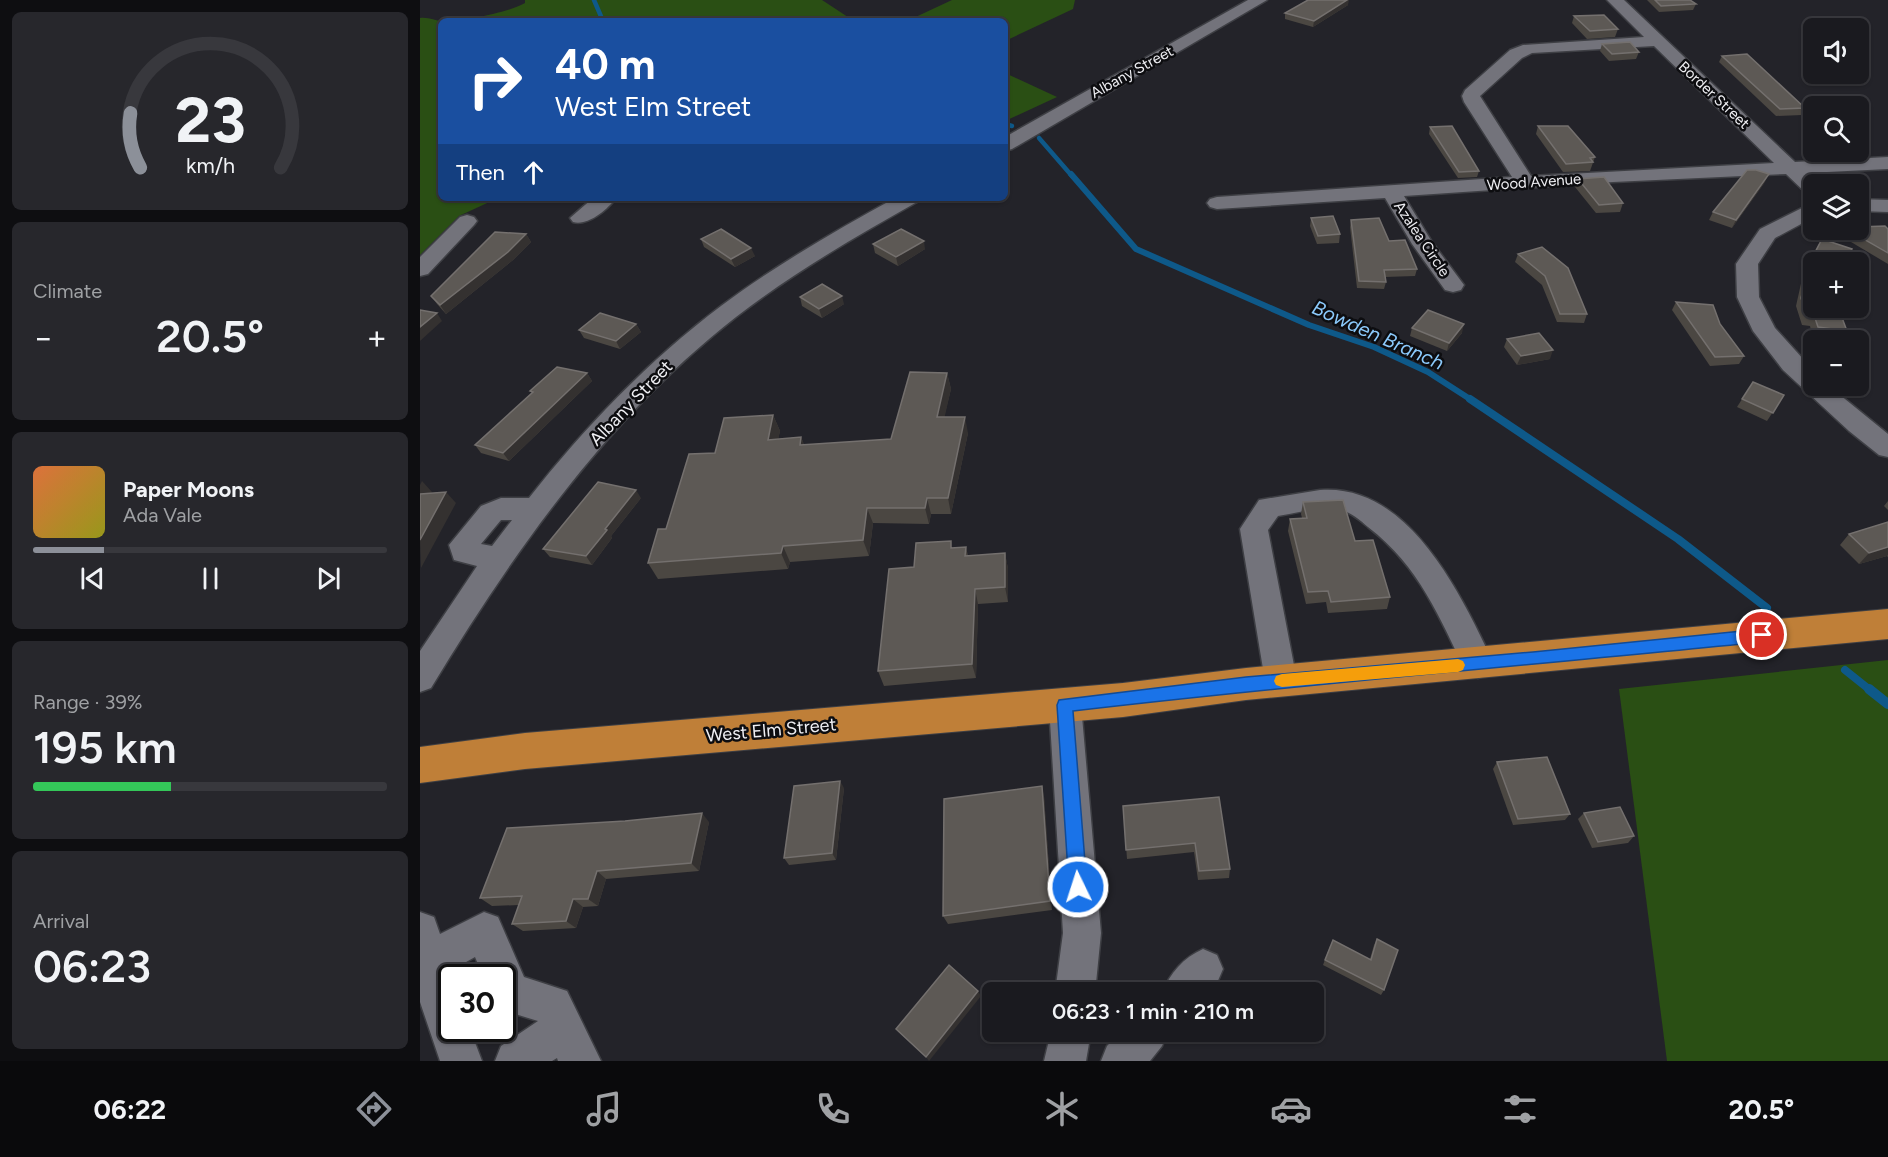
<!DOCTYPE html>
<html lang="en">
<head>
<meta charset="utf-8">
<style>
	:root { --surface:#1a1a1f; --page:#27272c; --text:#f1f3f6; --muted:#9fa1a4; --line:#38383d; --accent:#8c9099 }
	body { margin:0; font-family:Figtree,sans-serif; background:var(--page); color:var(--text); height:100vh; display:flex; flex-direction:column; font-size:22px; white-space:nowrap }
	* { box-sizing:border-box; margin:0 }
	p { font-size:20px; color:var(--muted) }
	.icon { flex:none; width:33px; height:33px; fill:none; stroke:currentColor; stroke-width:2; stroke-linecap:round; stroke-linejoin:round }
	.map { position:relative; flex:1; overflow:hidden }
	.details { display:flex; flex-direction:column; gap:12px; padding:12px; background:#0e0e11; width:420px }
	.details>* { flex:none }
	.guide { position:absolute; left:18px; top:18px; width:570px; height:183px; border-radius:9px; box-shadow:0 2px 4px #0004,0 0 0 2px var(--line); background:#1a4fa0; color:#fff; overflow:hidden }
	.tools { position:absolute; left:1383px; top:18px; display:grid; gap:12px }
	.tools a { display:grid; place-items:center; width:66px; height:66px; border-radius:9px; background:var(--surface); box-shadow:0 2px 4px #0004,0 0 0 2px var(--line); font-size:30px }
	.speed { position:absolute; left:18px; top:964px; display:flex; gap:12px; font-size:30px; font-weight:700; text-align:center }
	.speed>* { display:grid; place-content:center; width:78px; height:78px; border-radius:50%; background:var(--surface); box-shadow:0 2px 4px #0004,0 0 0 2px var(--line); line-height:1 }
	.speed .limit { border:3px solid #111; border-radius:9px; background:#fff; color:#111 }
	.pin { position:absolute; display:grid; place-items:center; width:51px; height:51px; color:#fff; margin:-26px; border:3px solid #fff; border-radius:50%; box-shadow:0 2px 6px #0007 }
	.me { position:absolute; width:66px; margin:-33px; rotate:356deg; stroke-linejoin:round; filter:drop-shadow(0 0 4px #0008) }
	.turn { display:flex; align-items:center; gap:21px; height:126px; padding:0 18px; font-size:27px }
	.turn .icon { width:78px; height:78px; stroke-width:2.5 }
	.turn b { display:block; font-size:42px; line-height:51px }
	.then { display:flex; align-items:center; height:57px; padding:0 18px; background:#0003; gap:12px; font-size:22px }
	.big { font-size:45px; font-weight:600; line-height:1.1 }
	.details .tile { flex:1; display:flex; flex-direction:column; justify-content:center; gap:9px; min-width:0; padding:0 21px; border-radius:9px; background:var(--page) }
	.details .dial { align-items:center; gap:0 }
	.dial svg { height:156px; overflow:visible; fill:none; stroke:var(--line); stroke-width:7; stroke-linecap:round; text-anchor:middle }
	.dial text { fill:var(--text); stroke:none }
	.song { display:flex; align-items:center; gap:18px }
	.cover { width:72px; height:72px; border-radius:9px; background:linear-gradient(135deg,hsl(20 70% 55%),hsl(60 70% 35%)) }
	.played { height:6px; border-radius:3px; background:linear-gradient(90deg,var(--accent) 20%,var(--line) 20%) }
	.keys { display:flex; justify-content:space-around; direction:ltr }
	.heat { display:flex; justify-content:space-between; align-items:center; font-size:33px; direction:ltr }
	.charge { height:9px; border-radius:4px; background:linear-gradient(90deg,#34c759 39%,var(--line) 0) }
	.trip { position:absolute; left:562px; top:982px; width:342px; height:60px; border-radius:9px; background:var(--surface); box-shadow:0 2px 4px #0004,0 0 0 2px var(--line); font-weight:600; line-height:60px; text-align:center }
	.menu { display:flex; height:96px; justify-content:space-around; align-items:center; background:#0a0a0c; color:var(--muted) }
	.menu .icon { width:42px; height:42px }
	.menu .selected { color:var(--accent) }
	.menu b { font-size:27px; color:var(--text) }
	main { display:flex; flex:1; min-height:0 }
	.map>svg:first-child { display:block }
	.green { fill:#2a4f14 }
	.lines { fill:none; stroke-linecap:round; stroke-linejoin:round }
	.stream-far3 { stroke:#0e5989; stroke-width:4.5 }
	.stream-far2 { stroke:#0e5989; stroke-width:6 }
	.stream-far1 { stroke:#0e5989; stroke-width:8 }
	.stream { stroke:#0e5989; stroke-width:10 }
	.minor-casing { stroke:#3e3f44; stroke-width:3 }
	.highway-casing { stroke:#3e3f44; stroke-width:2 }
	.minor { fill:#73737b; fill-rule:evenodd }
	.highway { fill:#bf7f38; fill-rule:evenodd }
	.wall { fill:#4b4742 }
	.shaded-wall { fill:#343130 }
	.building { fill:#5d5955; stroke:#74706e; stroke-width:1.5 }
	.route { fill:#1a73e8; stroke:#114b97; stroke-width:1.5 }
	.slow { fill:#f59e0b }
	.labels { text-anchor:middle; dominant-baseline:central; stroke-width:5; stroke-linejoin:round; paint-order:stroke }
	.far-street-label { font-size:15px; fill:#efeff3; stroke:#0d0d10 }
	.street-label { font-size:18px; fill:#efeff3; stroke:#0d0d10 }
	.water-label { font-size:20px; font-style:italic; fill:#8ccafc; stroke:#0d0d10 }
</style>
</head>
<body>
<main>
<section class="details">
<div class="tile dial"><svg viewBox="0 0 100 80">
<path d="M14 69A42 42 0 1 1 86 69"/>
<path d="M14 69A42 42 0 0 1 9 41" stroke="#8c9099"/>
<text x="50" y="56" font-size="32" font-weight="700">23</text>
<text x="50" y="72" font-size="11">km/h</text>
</svg></div>
<div class="tile"><p>Climate</p>
<div class="heat"><a>−</a><b class="big">20.5°</b><a>+</a></div>
</div>
<div class="tile">
<div class="song"><i class="cover"></i><div><b>Paper Moons</b><p>Ada Vale</p></div></div>
<div class="played"></div>
<div class="keys"><svg class="icon" aria-label="previous" viewBox="0 0 24 24"><path d="M18 5L8 12l10 7zM5 5v14"/></svg><svg class="icon" aria-label="pause" viewBox="0 0 24 24"><path d="M8 5v14M16 5v14"/></svg><svg class="icon" aria-label="next" viewBox="0 0 24 24"><path d="M6 5l10 7-10 7zM19 5v14"/></svg></div>
</div>
<div class="tile"><p>Range · 39%</p><b class="big">195 km</b><div class="charge"></div></div>
<div class="tile"><p>Arrival</p><b class="big">06:23</b></div>
</section>
<div class="map">
<svg width="1468" height="1061" viewBox="0 0 1468 1061">
	<rect width="100%" height="100%" fill="#232329"/>
	<g class="green">
		<path d="M 105,0 L 402,0 L 434,21 L 21,21 L 21,198 L 78,198 L 39,216 L 0,255 L 0,18 C 9,17 15,21 23,21 C 43,21 88,13 105,3 Z"/>
		<polygon points="532,0 655,0 653,9 585,41 585,21 487,21"/>
		<polygon points="585,73 637,97 585,121"/>
		<polygon points="1468,660 1468,1061 1247,1061 1199,689"/>
	</g>
	<g class="lines">
		<g class="stream-far3">
			<polyline points="174,0 183,21"/>
			<polyline points="585,124 592,126"/>
			<polyline points="619,138 652,176"/>
		</g>
		<polyline class="stream-far2" points="651,174 716,249 889,325 954,347 1008,372 1053,401"/>
		<g class="stream-far1">
			<polyline points="1050,399 1258,539 1347,608"/>
			<polyline points="1425,670 1450,690"/>
		</g>
		<polyline class="stream" points="1449,689 1468,704"/>
		<defs>
			<g id="minor">
				<polygon points="828,0 847,0 592,149 585,151 585,137"/>
				<path d="M 1187,0 L 1204,0 L 1375,162 L 1468,157 L 1468,169 L 1387,173 L 1400,184 L 1394,184 L 1394,196 L 1387,194 L 1366,174 L 1193,182 L 984,196 L 1012,242 L 1044,285 L 1041,290 L 1033,292 L 1025,290 L 992,244 L 965,198 L 797,209 L 790,207 L 787,203 L 790,199 L 797,197 L 1092,177 L 1044,102 L 1042,96 L 1045,90 L 1090,50 L 1103,45 L 1224,37 ZM 1234,46 L 1354,163 L 1111,176 L 1060,96 L 1102,58 L 1112,53 Z"/>
				<path d="M 173,198 L 196,198 C 187,210 168,226 153,222 L 150,218 Z"/>
				<path d="M 475,198 L 500,198 L 497,202 C 435,237 373,273 316,317 C 189,416 94,551 11,688 L 0,692 L 0,651 L 57,566 L 34,560 L 29,545 L 61,506 L 81,498 L 109,498 C 164,428 229,360 301,306 C 356,265 415,231 475,198 ZM 81,520 L 92,520 L 72,546 L 61,544 Z"/>
				<polygon points="1438,199 1468,200 1468,212 1438,211"/>
				<polygon points="1394,202 1394,217 1355,238 1338,264 1339,297 1355,328 1394,371 1394,386 1409,386 1468,434 1468,457 1459,455 1429,431 1363,370 1333,331 1317,297 1316,264 1340,229"/>
				<polygon points="47,215 54,217 57,221 54,225 8,274 0,276 0,257 40,217"/>
				<path d="M 900,490 C 990,483 1042,597 1074,664 L 1069,674 L 1058,678 L 1047,674 C 1019,617 1000,567 948,527 C 941,521 931,512 921,510 C 903,505 876,513 858,516 L 848,530 L 877,681 L 872,691 L 861,695 L 850,691 L 845,681 L 820,529 L 839,500 Z"/>
				<polygon points="645,691 657,695 661,705 681,933 675,993 635,993 643,933 629,705 633,695"/>
				<polygon points="0,912 14,917 20,934 64,912 78,917 104,977 147,991 181,1061 138,1061 137,1058 132,1061 75,1061 81,1046 118,1021 82,1010 82,978 64,978 55,957 30,971 32,1029 50,1029 62,1061 20,1061 0,1002"/>
				<path d="M 783,949 L 797,955 L 803,969 L 797,983 L 788,993 L 742,993 C 750,973 763,958 783,949 Z"/>
				<polygon points="631,1032 671,1032 666,1061 624,1061"/>
				<polygon points="700,1032 748,1032 742,1046 730,1061 681,1061 687,1046"/>
			</g>
			<polygon id="highway" points="1468,609 1468,639 826,700 703,717 105,769 0,783 0,747 105,733 703,683 826,668"/>
		</defs>
		<use href="#minor" class="minor-casing"/>
		<use href="#highway" class="highway-casing"/>
		<use href="#minor" class="minor"/>
		<use href="#highway" class="highway"/>
	</g>
	<g class="wall">
		<polygon points="1227,0 1270,0 1276,4 1273,10 1239,12"/>
		<polygon points="928,5 893,27 865,19 865,13"/>
		<polygon points="1154,16 1198,29 1195,37 1167,39 1152,23"/>
		<polygon points="1182,44 1219,52 1216,59 1189,61 1180,51"/>
		<polygon points="1302,56 1385,108 1382,115 1356,116 1299,62"/>
		<polygon points="1118,126 1175,157 1170,171 1143,172 1116,134"/>
		<polygon points="1010,127 1059,171 1057,177 1038,178 1009,134"/>
		<polygon points="1158,179 1203,203 1200,212 1176,213 1155,187"/>
		<polygon points="1345,182 1312,228 1289,220 1293,212"/>
		<polygon points="891,218 920,234 919,243 897,244 890,226"/>
		<polygon points="931,220 969,241 997,269 995,276 965,277 966,282 964,289 937,288 930,227"/>
		<polygon points="1468,229 1468,264 1421,236 1425,230"/>
		<polygon points="106,234 111,242 93,260 26,314 17,304 11,296"/>
		<polygon points="281,239 335,256 315,267 284,247"/>
		<polygon points="1402,239 1394,262 1426,315 1423,320 1427,331 1421,339 1392,335 1390,326 1382,325 1376,306 1384,270"/>
		<polygon points="453,244 505,249 478,266 455,253"/>
		<polygon points="1098,254 1148,268 1167,314 1164,323 1137,322 1122,285 1095,262"/>
		<polygon points="380,297 424,304 402,318 382,306"/>
		<polygon points="1256,302 1300,324 1324,356 1319,364 1290,366 1252,310"/>
		<polygon points="216,324 221,332 200,349 164,338 159,330"/>
		<polygon points="992,328 1042,333 1027,351 990,336"/>
		<polygon points="1087,339 1130,359 1097,365 1084,347"/>
		<polygon points="167,373 172,381 89,461 61,453 55,445 112,393 110,391"/>
		<polygon points="527,373 531,389 524,417 548,433 531,514 511,514 509,524 453,523 449,556 370,562 368,569 238,579 228,563 295,453 353,415 360,431 358,439 381,437 384,445 471,439"/>
		<polygon points="1333,382 1364,395 1347,421 1317,407"/>
		<polygon points="221,498 191,536 192,538 172,565 130,557 123,549"/>
		<polygon points="1468,501 1468,510 1464,506"/>
		<polygon points="883,502 935,541 970,597 967,609 908,613 906,602 886,604 868,531 870,519 882,518 881,514"/>
		<polygon points="1468,522 1468,557 1467,556 1439,564 1420,545 1429,534"/>
		<polygon points="546,547 548,556 585,553 588,569 588,602 558,604 556,678 464,686 458,671 494,567 533,548"/>
		<polygon points="1077,762 1150,814 1145,820 1093,825 1073,769"/>
		<polygon points="424,788 416,860 369,865 364,858"/>
		<polygon points="624,796 632,910 528,924 523,916"/>
		<polygon points="799,797 810,869 809,878 778,880 774,852 707,859 703,806"/>
		<polygon points="1164,813 1214,836 1208,843 1172,848 1158,819"/>
		<polygon points="289,822 279,871 186,879 178,906 163,907 156,928 103,931 92,924 99,905 72,906 60,898"/>
		<polygon points="957,939 964,990 961,995 903,965 910,946 950,959 954,945"/>
	</g>
	<g class="shaded-wall">
		<polygon points="927,0 929,0 928,5 893,27 894,21"/>
		<polygon points="1349,174 1345,182 1312,228 1316,220"/>
		<polygon points="106,234 111,242 93,260 26,314 20,305"/>
		<polygon points="504,241 505,249 478,266 476,257"/>
		<polygon points="331,248 335,256 315,267 311,259"/>
		<polygon points="422,296 424,304 402,318 399,309"/>
		<polygon points="17,313 22,321 0,341 0,327"/>
		<polygon points="216,324 221,332 200,349 196,341"/>
		<polygon points="1044,324 1042,333 1027,351 1029,343"/>
		<polygon points="1133,350 1130,359 1097,365 1101,356"/>
		<polygon points="167,373 172,381 89,461 83,453"/>
		<polygon points="527,373 531,389 521,433 517,417"/>
		<polygon points="353,415 360,431 355,456 348,440"/>
		<polygon points="545,417 548,433 531,514 528,498"/>
		<polygon points="381,437 388,454 380,445"/>
		<polygon points="2,481 12,492 5,505 0,500 0,485"/>
		<polygon points="216,490 221,498 191,536 192,538 172,565 166,556 185,529"/>
		<polygon points="26,492 36,503 1,568 0,540"/>
		<polygon points="507,498 511,514 509,524 505,508"/>
		<polygon points="447,508 453,523 449,556 443,540"/>
		<polygon points="363,546 370,562 368,569 361,553"/>
		<polygon points="1468,547 1468,555 1467,556 1439,564 1449,553"/>
		<polygon points="585,553 588,569 588,602 585,587"/>
		<polygon points="555,589 558,604 556,678 552,664"/>
		<polygon points="420,781 424,788 416,860 412,853"/>
		<polygon points="622,786 624,796 632,910 630,901"/>
		<polygon points="282,813 289,822 279,871 271,863"/>
		<polygon points="177,871 186,879 178,906 168,899"/>
		<polygon points="153,899 163,907 156,928 146,921"/>
		<polygon points="558,991 561,996 509,1061 506,1057"/>
	</g>
	<g class="building">
		<polygon points="888,0 927,0 894,21 865,13"/>
		<polygon points="1235,0 1270,0 1276,4 1241,6"/>
		<polygon points="1184,15 1198,29 1170,31 1154,16"/>
		<polygon points="1210,42 1219,52 1192,54 1182,44"/>
		<polygon points="1327,54 1385,108 1360,109 1302,56"/>
		<polygon points="1032,126 1059,171 1039,172 1010,127"/>
		<polygon points="1118,126 1148,126 1175,157 1170,158 1173,162 1146,164"/>
		<polygon points="1327,170 1336,170 1349,174 1316,220 1293,212"/>
		<polygon points="1184,177 1203,203 1179,205 1158,179"/>
		<polygon points="913,216 920,234 898,236 891,218"/>
		<polygon points="959,218 969,241 985,240 997,269 964,270 966,282 939,281 931,220"/>
		<polygon points="1465,226 1468,229 1468,253 1428,230 1438,230 1438,227"/>
		<polygon points="301,229 331,248 311,259 281,239"/>
		<polygon points="481,229 504,241 476,257 453,244"/>
		<polygon points="75,232 106,234 88,252 20,305 11,296"/>
		<polygon points="1402,239 1432,249 1425,262 1394,262 1394,308 1423,308 1426,315 1421,315 1427,331 1398,327 1395,318 1387,317 1381,298 1390,262"/>
		<polygon points="1122,247 1148,268 1167,314 1140,314 1125,276 1098,254"/>
		<polygon points="402,284 422,296 399,309 380,297"/>
		<polygon points="1256,302 1293,305 1300,324 1324,356 1295,357"/>
		<polygon points="0,310 17,313 0,327"/>
		<polygon points="1008,310 1044,324 1029,343 992,328"/>
		<polygon points="180,313 216,324 196,341 159,330"/>
		<polygon points="1119,333 1133,350 1101,356 1087,339"/>
		<polygon points="137,367 167,373 83,453 55,445 113,392 110,391"/>
		<polygon points="490,372 527,373 517,417 545,417 528,498 507,498 505,508 447,508 443,540 363,546 361,553 228,563 238,529 246,529 269,454 295,453 304,418 353,415 348,440 381,437 380,445 471,439"/>
		<polygon points="1333,382 1364,395 1353,413 1322,399"/>
		<polygon points="178,482 216,490 185,529 187,530 166,556 123,549"/>
		<polygon points="26,492 0,540 0,494"/>
		<polygon points="923,500 935,541 953,540 970,597 911,602 908,591 888,592 870,519 887,518 883,502"/>
		<polygon points="1468,522 1468,547 1449,553 1429,534"/>
		<polygon points="531,541 531,548 546,547 545,556 585,553 585,587 555,589 552,664 458,671 469,569 494,567 496,543"/>
		<polygon points="1127,757 1150,814 1098,819 1077,762"/>
		<polygon points="420,781 412,853 364,858 374,786"/>
		<polygon points="622,786 630,901 523,916 524,799"/>
		<polygon points="799,797 810,869 779,871 775,843 706,850 703,806"/>
		<polygon points="1200,807 1214,836 1178,842 1164,813"/>
		<polygon points="282,813 271,863 177,871 168,899 153,899 146,921 92,924 102,896 60,898 87,828 205,821"/>
		<polygon points="957,939 978,950 964,990 905,960 913,940 951,960"/>
		<polygon points="529,965 558,991 506,1057 476,1029"/>
	</g>
	<path class="route" d="M 1342,629 L 1347,631 L 1350,635 L 1347,640 L 1342,642 C 1113,665 882,684 653,711 L 667,887 L 665,894 L 658,896 L 652,894 L 649,887 L 637,705 L 639,700 L 826,677 L 1113,652 Z"/>
	<polygon class="slow" points="1038,659 1043,661 1045,665 1043,670 1038,672 862,687 856,685 854,681 856,676 862,674"/>
	<g class="labels">
		<g class="far-street-label">
			<text transform="translate(712 72) rotate(-29)">Albany Street</text>
			<text transform="translate(1294 95) rotate(43)">Border Street</text>
			<text transform="translate(1114 182) rotate(-4)">Wood Avenue</text>
			<text transform="translate(1002 239) rotate(56)">Azalea Circle</text>
		</g>
		<g class="street-label">
			<text transform="translate(211 403) rotate(-46)">Albany Street</text>
			<text transform="translate(351 730) rotate(-5)">West Elm Street</text>
		</g>
		<g class="water-label">
			<text transform="translate(958 335) rotate(24)">Bowden Branch</text>
		</g>
	</g>
</svg>
<div class="tools">
<a><svg class="icon" aria-label="sound" viewBox="0 0 24 24"><path d="M4 9h4l5-4v14l-5-4H4zM17 9q2 3 0 6"/></svg></a>
<a><svg class="icon" aria-label="search" viewBox="0 0 24 24"><circle cx="10" cy="10" r="6"/><path d="M15 15l6 6"/></svg></a>
<a><svg class="icon" aria-label="layers" viewBox="0 0 24 24"><path d="M12 4l9 5-9 5-9-5zM3 14l9 5 9-5"/></svg></a>
<a>+</a>
<a>−</a>
</div>
<div class="speed"><div class="limit">30</div></div>
<div class="pin" style="left:1342px;top:635px;background:#d93025"><svg class="icon" aria-label="arrive" viewBox="0 0 24 24"><path d="M6 21V4h12l-3 4 3 4H6"/></svg></div>
<svg class="me" style="left:658px;top:887px" viewBox="-20 -20 40 40"><circle r="17" fill="#1a73e8" stroke="#fff" stroke-width="3"/><path d="M0-11L8 9 0 5-8 9z" fill="#fff"/></svg>
<div class="trip">06:23 · 1 min · 210 m</div>
<div class="guide">
<div class="turn"><svg class="icon" aria-label="right" viewBox="0 0 24 24"><path d="M7 20v-9h11M14 6l5 5-5 5"/></svg><div><b>40 m</b>West Elm Street</div></div>
<div class="then">Then<svg class="icon" aria-label="ahead" viewBox="0 0 24 24"><path d="M12 20V5M6 11l6-6 6 6"/></svg></div>
</div>
</div>
</main>
<nav class="menu">
<b>06:22</b>
<svg class="icon selected" aria-label="directions" viewBox="0 0 24 24"><path d="M12 3l9 9-9 9-9-9zM9 14v-3h6M13 9l2 2-2 2"/></svg>
<svg class="icon" aria-label="music" viewBox="0 0 24 24"><path d="M9 18V5l10-2v13"/><circle cx="6" cy="18" r="3"/><circle cx="16" cy="16" r="3"/></svg>
<svg class="icon" aria-label="phone" viewBox="0 0 24 24"><path d="M5 4h4l2 5-3 2q2 4 5 5l2-3 5 2v4C11 20 4 13 5 4z"/></svg>
<svg class="icon" aria-label="climate" viewBox="0 0 24 24"><path d="M12 3v18M4 7l16 10M4 17L20 7"/></svg>
<svg class="icon" aria-label="car" viewBox="0 0 24 24"><path d="M5 17H2v-5l4-1 3-4h7l3 4 3 1v5h-3M9 17h6M6 11h13"/><circle cx="7" cy="17" r="2"/><circle cx="17" cy="17" r="2"/></svg>
<svg class="icon" aria-label="filters" viewBox="0 0 24 24"><path d="M4 7h16M4 17h16"/><circle cx="9" cy="7" r="2"/><circle cx="15" cy="17" r="2"/></svg>
<b>20.5°</b>
</nav>
</body>
</html>
